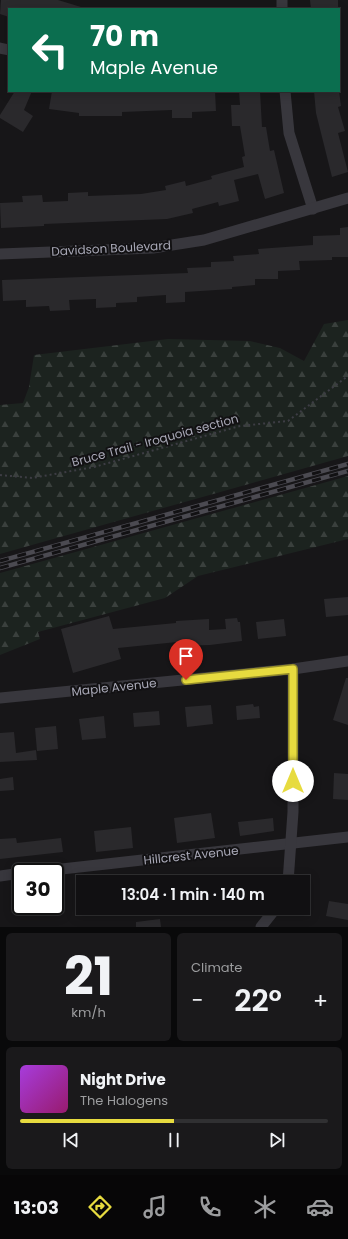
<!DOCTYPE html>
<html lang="en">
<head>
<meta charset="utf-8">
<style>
	:root { --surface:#111012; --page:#1a191b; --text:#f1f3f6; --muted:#9c9d9f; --line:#303032; --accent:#e7db3f }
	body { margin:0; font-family:Poppins,sans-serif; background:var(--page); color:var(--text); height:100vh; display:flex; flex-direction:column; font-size:15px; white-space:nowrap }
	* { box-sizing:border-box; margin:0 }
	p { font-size:13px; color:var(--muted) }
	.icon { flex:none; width:22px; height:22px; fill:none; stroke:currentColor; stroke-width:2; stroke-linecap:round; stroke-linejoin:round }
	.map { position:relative; height:927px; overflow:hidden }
	.details { display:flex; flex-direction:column; gap:6px; padding:6px; background:#09090a; flex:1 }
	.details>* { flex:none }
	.top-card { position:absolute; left:8px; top:8px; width:332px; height:84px; border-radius:0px; box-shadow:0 2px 10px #0003,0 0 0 1px var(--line); background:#0b6e4f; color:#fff; overflow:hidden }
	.speed { position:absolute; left:12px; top:863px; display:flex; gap:8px; font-size:20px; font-weight:700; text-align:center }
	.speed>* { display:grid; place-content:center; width:52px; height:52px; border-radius:50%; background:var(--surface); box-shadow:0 2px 10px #0003,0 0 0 1px var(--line); line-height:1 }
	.speed .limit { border:2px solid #111; border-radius:6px; background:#fff; color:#111 }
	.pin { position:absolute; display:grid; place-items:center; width:34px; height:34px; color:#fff; margin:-41px -17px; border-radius:50% 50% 50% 0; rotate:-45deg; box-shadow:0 0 4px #0007 }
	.pin .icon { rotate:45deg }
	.me { position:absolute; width:44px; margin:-22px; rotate:0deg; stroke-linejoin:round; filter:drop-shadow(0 0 3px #0008) }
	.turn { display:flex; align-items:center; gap:14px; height:84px; padding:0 16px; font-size:18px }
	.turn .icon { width:52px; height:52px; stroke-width:2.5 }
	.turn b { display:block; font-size:28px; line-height:34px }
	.big { font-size:30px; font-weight:600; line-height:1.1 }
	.details .card { flex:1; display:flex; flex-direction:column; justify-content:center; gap:6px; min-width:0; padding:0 14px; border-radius:6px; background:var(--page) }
	.details .dial { align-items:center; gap:0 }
	.dial b { font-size:52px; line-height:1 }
	.song { display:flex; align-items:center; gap:12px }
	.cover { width:48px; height:48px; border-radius:6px; background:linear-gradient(135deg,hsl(280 70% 55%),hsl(320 70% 35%)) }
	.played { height:4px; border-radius:2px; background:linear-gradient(90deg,var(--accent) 50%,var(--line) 50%) }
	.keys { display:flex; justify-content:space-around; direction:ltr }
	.heat { display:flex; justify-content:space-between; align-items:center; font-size:22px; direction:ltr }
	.details .tiles { flex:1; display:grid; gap:6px; grid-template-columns:1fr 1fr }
	.card:last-child { grid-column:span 2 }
	.trip { position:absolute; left:76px; top:875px; width:234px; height:40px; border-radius:0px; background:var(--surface); box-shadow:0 2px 10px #0003,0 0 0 1px var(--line); font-weight:600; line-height:40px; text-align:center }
	.tab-bar { display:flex; height:64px; justify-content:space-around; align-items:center; background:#070607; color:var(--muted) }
	.tab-bar .icon { width:28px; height:28px }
	.tab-bar .current { color:var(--accent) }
	.tab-bar b { font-size:18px; color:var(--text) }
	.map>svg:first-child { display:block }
	.forest { fill:url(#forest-firs) }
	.building { fill:#2a292c }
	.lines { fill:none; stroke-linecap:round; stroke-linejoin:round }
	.path { stroke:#3d3d44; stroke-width:2; stroke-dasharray:2 3; stroke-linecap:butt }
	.street { stroke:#38373d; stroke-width:11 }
	.rail-casing { stroke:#4b4a51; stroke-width:4.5 }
	.rail { stroke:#121113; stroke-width:3; stroke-dasharray:9; stroke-linecap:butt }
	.route-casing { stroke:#968e29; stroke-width:10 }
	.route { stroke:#e7db3f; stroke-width:7 }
	.labels { text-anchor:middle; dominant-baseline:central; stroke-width:4; stroke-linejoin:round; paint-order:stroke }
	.street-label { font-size:12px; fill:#a9a9b7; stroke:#121113 }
</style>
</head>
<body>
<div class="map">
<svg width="348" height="927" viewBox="0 0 348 927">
	<defs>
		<pattern id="forest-firs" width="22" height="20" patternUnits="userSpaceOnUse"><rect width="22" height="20" fill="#1c231f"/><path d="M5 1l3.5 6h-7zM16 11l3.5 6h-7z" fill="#3a403d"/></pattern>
	</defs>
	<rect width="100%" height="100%" fill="#171618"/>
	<g class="forest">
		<polygon points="348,320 348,456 0,554 0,405 23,403 29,387 34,355 168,339 250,341 280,348 304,361 324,324"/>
		<polygon points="348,476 348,539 198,576 165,598 38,632 40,639 0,655 0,573"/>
	</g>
	<g class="building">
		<polygon points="1,0 58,0 81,7 80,9 9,9 9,17 0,14"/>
		<polygon points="310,0 338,0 338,9 311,9"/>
		<polygon points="15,91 32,91 24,110 33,116 23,132 0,118 0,115"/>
		<polygon points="52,91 215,91 216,111 192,112 192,118 172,118 172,110 122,112 122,116 79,116 79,113 49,109"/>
		<polygon points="239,91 260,91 262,127 266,127 270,151 274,150 284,193 265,199 258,174 234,180 239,201 219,206 218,202 192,209 193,213 167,219 44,224 44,226 1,228 0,203 23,202 22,196 42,195 43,202 68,201 68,193 88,192 88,196 141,194 166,190 165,186 185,181 186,186 212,179 211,176 244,167 242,157 245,156 240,126 232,126 231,105 240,105"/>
		<polygon points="314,91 339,91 341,106 338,107 345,131 338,133 348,172 332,177 316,113"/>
		<polygon points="348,227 348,257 332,257 332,260 299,261 300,270 278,271 278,279 255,279 255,285 232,287 232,289 185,292 185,302 166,303 166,295 137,297 137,302 116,303 116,307 96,308 96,299 69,300 70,310 50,311 49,306 26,307 26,300 3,301 2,280 188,273 187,268 211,267 211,262 234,261 233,256 259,254 258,249 313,245 313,236 340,235 340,228"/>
		<polygon points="348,597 348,615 326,617 324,599"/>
		<polygon points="109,616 113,629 176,623 176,621 209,619 209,630 226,629 225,619 237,618 238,622 240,622 242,641 210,645 177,646 177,642 118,648 121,659 73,673 61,629"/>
		<polygon points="284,619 286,636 258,639 256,622"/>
		<polygon points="346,678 348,678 348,725 333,720"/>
		<polygon points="253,704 254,707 259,706 260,718 237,720 236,706"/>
		<polygon points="211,705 213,724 187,727 185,707"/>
		<polygon points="159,711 160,725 134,727 133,713"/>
		<polygon points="104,716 106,738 82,740 79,719"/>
		<polygon points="56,726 58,749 37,751 35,728"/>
		<polygon points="14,732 16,753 36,750 37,760 0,762 0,733"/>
		<polygon points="334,773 348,774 348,800 333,799"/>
		<polygon points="13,777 14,790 0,791 0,779"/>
		<polygon points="211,813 215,838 177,843 174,818"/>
		<polygon points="273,818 274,831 240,836 238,822"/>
		<polygon points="131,827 133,848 96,852 94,831"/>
		<polygon points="16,838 17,843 61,838 63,852 0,859 0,839"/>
		<polygon points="329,901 348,904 348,920 326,916"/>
		<polygon points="160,919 161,927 136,927 136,922"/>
	</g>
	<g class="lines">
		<polyline class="path" points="0,475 32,478 94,467 240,426 288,421 348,376"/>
		<g class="street">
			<polyline points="282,0 282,9"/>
			<polyline points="0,48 9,50"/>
			<polyline points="285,91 289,133 313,209"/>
			<polyline points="0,254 153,248 204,240 348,198"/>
			<polyline points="0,698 293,669 348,661"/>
			<polyline points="35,872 348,837"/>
			<polyline points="0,876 21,873"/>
			<polyline points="288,882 293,812 293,669"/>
			<polyline points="261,927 276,908"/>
		</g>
		<defs>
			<g id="rail">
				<polyline points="0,561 348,464"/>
				<polyline points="0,568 348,471"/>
			</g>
		</defs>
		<use href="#rail" class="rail-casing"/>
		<use href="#rail" class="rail"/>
	</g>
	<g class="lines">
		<defs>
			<polyline id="route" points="186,680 293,669 293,781"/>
		</defs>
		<use href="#route" class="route-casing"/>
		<use href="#route" class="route"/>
	</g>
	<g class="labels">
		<g class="street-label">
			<text transform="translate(111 248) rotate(-3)">Davidson Boulevard</text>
			<text transform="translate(155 440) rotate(-15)">Bruce Trail - Iroquoia section</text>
			<text transform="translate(114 687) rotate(-6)">Maple Avenue</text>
			<text transform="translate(191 855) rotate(-6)">Hillcrest Avenue</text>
		</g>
	</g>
</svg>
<div class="speed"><div class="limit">30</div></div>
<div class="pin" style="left:186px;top:680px;background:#d93025"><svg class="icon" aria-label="arrive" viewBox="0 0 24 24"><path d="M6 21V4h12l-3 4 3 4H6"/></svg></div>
<svg class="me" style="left:293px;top:781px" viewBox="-20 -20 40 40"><circle r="19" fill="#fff"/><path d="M0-13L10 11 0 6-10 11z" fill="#e7db3f"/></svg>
<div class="trip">13:04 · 1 min · 140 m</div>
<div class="top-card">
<div class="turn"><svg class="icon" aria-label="left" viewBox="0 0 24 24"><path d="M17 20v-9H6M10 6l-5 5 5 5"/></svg><div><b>70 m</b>Maple Avenue</div></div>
</div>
</div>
<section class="details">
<div class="tiles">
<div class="card dial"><b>21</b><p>km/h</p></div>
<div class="card"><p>Climate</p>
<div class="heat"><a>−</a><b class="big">22°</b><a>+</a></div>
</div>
<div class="card">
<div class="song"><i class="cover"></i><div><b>Night Drive</b><p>The Halogens</p></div></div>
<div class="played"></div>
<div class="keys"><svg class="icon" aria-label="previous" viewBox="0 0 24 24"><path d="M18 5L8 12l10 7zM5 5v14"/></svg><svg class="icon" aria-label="pause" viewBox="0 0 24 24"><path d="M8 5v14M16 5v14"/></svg><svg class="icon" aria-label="next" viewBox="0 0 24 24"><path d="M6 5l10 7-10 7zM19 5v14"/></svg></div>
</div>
</div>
</section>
<nav class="tab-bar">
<b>13:03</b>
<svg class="icon current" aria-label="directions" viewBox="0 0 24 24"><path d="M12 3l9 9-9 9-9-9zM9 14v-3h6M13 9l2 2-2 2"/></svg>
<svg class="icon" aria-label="music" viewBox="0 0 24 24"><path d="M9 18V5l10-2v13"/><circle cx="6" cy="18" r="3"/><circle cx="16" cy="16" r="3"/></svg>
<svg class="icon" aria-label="phone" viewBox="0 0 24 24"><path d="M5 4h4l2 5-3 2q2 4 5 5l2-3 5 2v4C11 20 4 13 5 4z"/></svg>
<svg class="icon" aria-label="climate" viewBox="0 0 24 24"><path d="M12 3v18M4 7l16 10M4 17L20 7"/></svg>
<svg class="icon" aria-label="car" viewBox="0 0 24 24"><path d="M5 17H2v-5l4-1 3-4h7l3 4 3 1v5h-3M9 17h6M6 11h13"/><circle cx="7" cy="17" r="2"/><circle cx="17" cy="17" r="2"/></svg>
</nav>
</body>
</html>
